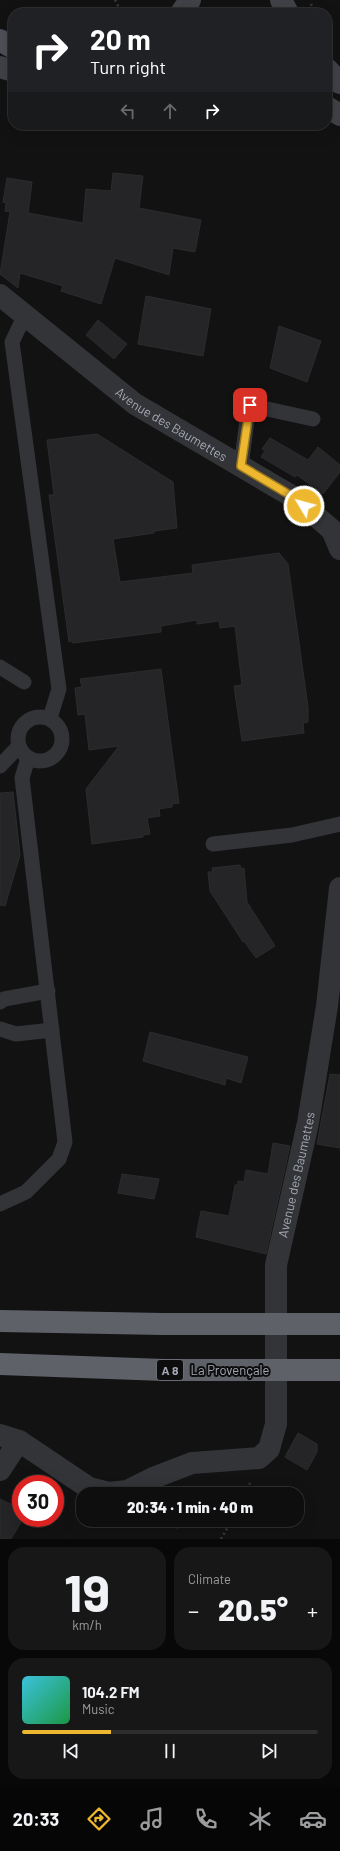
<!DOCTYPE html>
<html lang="en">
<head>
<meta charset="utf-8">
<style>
	:root { --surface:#0e0e0e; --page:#171717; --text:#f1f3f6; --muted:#9b9c9e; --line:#2e2e2e; --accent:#edb830 }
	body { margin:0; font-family:Barlow,sans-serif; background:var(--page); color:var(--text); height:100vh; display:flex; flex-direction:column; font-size:15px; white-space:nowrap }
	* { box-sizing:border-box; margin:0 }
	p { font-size:13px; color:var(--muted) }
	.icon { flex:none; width:22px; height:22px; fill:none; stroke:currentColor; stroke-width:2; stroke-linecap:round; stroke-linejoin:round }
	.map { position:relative; height:1539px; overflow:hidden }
	.drawer { display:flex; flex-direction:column; gap:8px; padding:8px; background:#080808; flex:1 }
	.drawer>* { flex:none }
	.banner { position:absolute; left:8px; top:8px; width:324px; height:122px; border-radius:16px; box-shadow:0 4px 16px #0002,0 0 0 1px var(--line); background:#202124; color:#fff; overflow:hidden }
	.speed { position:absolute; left:12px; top:1475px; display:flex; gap:8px; font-size:20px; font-weight:700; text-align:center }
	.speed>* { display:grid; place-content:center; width:52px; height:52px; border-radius:50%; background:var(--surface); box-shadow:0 4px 16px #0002,0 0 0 1px var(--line); line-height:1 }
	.speed .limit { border:6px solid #d22; background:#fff; color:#111 }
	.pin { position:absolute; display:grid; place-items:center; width:34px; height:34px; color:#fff; margin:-17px; border-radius:8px; box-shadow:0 2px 6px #0006 }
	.me { position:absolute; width:44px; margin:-22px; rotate:307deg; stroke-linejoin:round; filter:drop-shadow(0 0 3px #0008) }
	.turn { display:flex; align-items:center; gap:14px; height:84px; padding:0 16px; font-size:18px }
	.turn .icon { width:52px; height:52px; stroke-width:2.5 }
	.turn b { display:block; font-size:28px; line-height:34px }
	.lanes { display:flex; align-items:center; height:38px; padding:0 16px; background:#0003; justify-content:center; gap:20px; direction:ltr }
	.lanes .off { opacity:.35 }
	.big { font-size:30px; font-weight:800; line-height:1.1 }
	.drawer .tile { flex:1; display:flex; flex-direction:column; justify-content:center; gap:6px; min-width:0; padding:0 14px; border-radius:16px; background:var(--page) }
	.drawer .dial { align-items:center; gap:0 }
	.dial b { font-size:52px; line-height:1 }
	.song { display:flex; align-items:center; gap:12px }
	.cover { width:48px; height:48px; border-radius:6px; background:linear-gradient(135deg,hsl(190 70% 55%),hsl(140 70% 35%)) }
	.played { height:4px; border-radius:2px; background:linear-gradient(90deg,var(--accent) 30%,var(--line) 30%) }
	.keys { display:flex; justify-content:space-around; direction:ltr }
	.heat { display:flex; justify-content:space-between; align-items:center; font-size:22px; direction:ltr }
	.drawer .tiles { flex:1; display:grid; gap:8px; grid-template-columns:1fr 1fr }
	.tile:last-child { grid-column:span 2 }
	.trip { position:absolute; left:76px; top:1487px; width:228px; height:40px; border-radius:16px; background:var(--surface); box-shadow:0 4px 16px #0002,0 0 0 1px var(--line); font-weight:800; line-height:40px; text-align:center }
	.tabs { display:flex; height:64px; justify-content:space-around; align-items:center; background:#060606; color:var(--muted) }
	.tabs .icon { width:28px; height:28px }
	.tabs .on { color:var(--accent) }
	.tabs b { font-size:18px; color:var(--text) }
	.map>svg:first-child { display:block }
	.water { fill:#293037 }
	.building { fill:#252527; stroke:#2c2c2f }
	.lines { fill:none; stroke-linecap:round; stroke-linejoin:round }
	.path { stroke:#393a3f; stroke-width:2.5; stroke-dasharray:2 3; stroke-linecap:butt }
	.service { stroke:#333438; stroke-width:15 }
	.minor { stroke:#333438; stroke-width:22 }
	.secondary { stroke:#414248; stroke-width:22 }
	.primary { stroke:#4f5057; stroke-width:22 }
	.motorway { stroke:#5f6169; stroke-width:22 }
	.route-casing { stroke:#9a781f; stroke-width:10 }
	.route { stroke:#edb830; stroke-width:7 }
	.labels { text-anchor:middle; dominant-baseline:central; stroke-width:4; stroke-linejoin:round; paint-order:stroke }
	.shield { fill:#0d0d0e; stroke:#777a82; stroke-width:1 }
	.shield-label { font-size:12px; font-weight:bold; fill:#a4a8b4 }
	.street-label { font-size:13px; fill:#a4a8b4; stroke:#0d0d0e }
</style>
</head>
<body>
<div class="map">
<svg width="340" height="1539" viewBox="0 0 340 1539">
	<rect width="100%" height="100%" fill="#121213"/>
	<polygon class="water" points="171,1520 189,1520 177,1529"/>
	<g class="building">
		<polygon points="113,173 143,176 139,208 201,220 195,252 173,248 169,275 115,258 101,304 61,291 63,286 20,273 18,288 0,274 10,212 5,211 6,203 3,202 7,178 32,182 28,213 83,223 86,189 111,191"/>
		<polygon points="146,296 211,309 203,356 138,344"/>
		<polygon points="98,320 127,344 114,359 86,335"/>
		<polygon points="279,326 321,341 307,382 270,368"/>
		<polygon points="97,434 173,482 177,528 154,531 154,533 113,539 120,582 193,573 192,565 279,553 288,564 308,707 308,722 303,723 304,733 242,741 234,686 242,685 235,626 220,628 219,621 197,624 197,620 161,626 161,632 73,643 72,641 69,642 49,495 54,495 47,440"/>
		<polygon points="270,438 308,460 318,447 340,465 340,472 323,494 297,475 295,477 261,457 265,451 262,449"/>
		<polygon points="161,669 179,803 172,804 172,807 159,809 160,816 147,818 150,834 143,835 143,837 92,844 86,789 119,746 89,750 85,714 78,715 75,688 82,687 80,679"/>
		<polygon points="13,792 20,855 5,906 0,905 0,793"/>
		<polygon points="240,865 241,869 244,868 247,902 275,946 256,958 244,941 243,942 210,891 208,872 213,872 212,868"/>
		<polygon points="150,1032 248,1057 241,1083 226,1078 225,1085 143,1061"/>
		<polygon points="330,1074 340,1075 340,1148 317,1144"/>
		<polygon points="273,1143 290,1146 266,1254 196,1237 201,1211 229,1216 235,1185 238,1185 238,1181 244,1182 246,1170 268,1174"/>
		<polygon points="122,1174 159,1179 154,1199 118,1193"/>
		<polygon points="298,1433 317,1444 317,1452 307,1470 285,1457"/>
		<polygon points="0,1499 21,1509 21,1522 11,1539 0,1539"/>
	</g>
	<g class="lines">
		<g class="path">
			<polyline points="115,0 122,13"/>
			<polyline points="311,4 315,13"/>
			<polyline points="327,40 333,46"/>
			<polyline points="246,1494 250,1483"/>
			<polyline points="221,1539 232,1520"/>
		</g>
		<g class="service">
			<polyline points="25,315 12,342 59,689 50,718"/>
			<polyline points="241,466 249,405 313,419"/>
			<polyline points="0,667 24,682"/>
			<circle cx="40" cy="739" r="22"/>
			<polyline points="0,766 19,746"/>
			<polyline points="213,844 292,835 340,824"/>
			<polyline points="0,1002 4,999 48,991"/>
			<polyline points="0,1029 16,1034 52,1030"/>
			<polyline points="0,1204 26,1192 59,1159 65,1142 22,778 28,758"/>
		</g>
		<g class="minor">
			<path id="s1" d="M 0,295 L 135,404 L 295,498 L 332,530 L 340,549"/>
			<path id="s2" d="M 0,1435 L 19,1441 L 89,1488 L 109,1493 L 127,1491 L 153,1478 L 192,1463 L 259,1458 L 269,1449 L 276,1424 L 276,1265 L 308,1123 L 327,1006 L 340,888"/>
			<polyline points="0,1470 19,1441"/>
		</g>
		<g class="secondary">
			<polyline points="281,0 288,13"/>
			<polyline points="181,13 190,0"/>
			<polyline points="0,67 13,71"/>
			<polyline points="327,69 340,83"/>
			<polyline points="327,107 340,115"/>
		</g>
		<polyline class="primary" points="0,40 13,48"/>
		<g class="motorway">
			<polyline points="0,1321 163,1324 340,1324"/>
			<polyline points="0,1364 164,1370 340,1370"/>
		</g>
	</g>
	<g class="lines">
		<defs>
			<polyline id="route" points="250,405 241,466 295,498 304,506"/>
		</defs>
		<use href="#route" class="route-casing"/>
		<use href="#route" class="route"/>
	</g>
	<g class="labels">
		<rect class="shield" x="157" y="1360" width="26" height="20" rx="3"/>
		<g class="shield-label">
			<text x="170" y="1370">A 8</text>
		</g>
		<g class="street-label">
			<text stroke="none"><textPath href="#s1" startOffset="215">Avenue des Baumettes</textPath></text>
			<text stroke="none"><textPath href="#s2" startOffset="572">Avenue des Baumettes</textPath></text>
			<text x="230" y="1370">La Provençale</text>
		</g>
	</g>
</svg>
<div class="speed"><div class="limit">30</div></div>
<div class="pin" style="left:250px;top:405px;background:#d93025"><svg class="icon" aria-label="arrive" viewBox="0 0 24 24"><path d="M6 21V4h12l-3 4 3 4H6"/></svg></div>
<svg class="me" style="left:304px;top:506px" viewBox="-20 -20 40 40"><circle r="17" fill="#edb830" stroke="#fff" stroke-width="3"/><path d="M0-11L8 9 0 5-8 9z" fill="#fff"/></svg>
<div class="trip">20:34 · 1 min · 40 m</div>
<div class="banner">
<div class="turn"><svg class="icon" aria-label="right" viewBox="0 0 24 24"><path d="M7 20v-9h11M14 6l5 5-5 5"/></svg><div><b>20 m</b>Turn right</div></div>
<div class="lanes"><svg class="icon off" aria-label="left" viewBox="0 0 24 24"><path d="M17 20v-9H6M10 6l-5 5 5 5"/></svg><svg class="icon off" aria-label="ahead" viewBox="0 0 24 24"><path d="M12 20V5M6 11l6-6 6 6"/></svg><svg class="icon" aria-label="right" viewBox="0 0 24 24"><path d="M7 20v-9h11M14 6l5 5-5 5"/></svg></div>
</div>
</div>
<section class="drawer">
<div class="tiles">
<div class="tile dial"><b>19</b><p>km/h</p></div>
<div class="tile"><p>Climate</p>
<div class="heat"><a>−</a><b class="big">20.5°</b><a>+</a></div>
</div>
<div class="tile">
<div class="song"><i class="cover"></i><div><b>104.2 FM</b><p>Music</p></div></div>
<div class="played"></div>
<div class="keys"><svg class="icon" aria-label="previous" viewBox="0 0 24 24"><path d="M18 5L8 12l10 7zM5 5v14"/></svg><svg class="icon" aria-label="pause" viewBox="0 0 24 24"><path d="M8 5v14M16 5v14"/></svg><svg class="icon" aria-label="next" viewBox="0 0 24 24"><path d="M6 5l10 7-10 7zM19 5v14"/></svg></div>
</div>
</div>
</section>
<nav class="tabs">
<b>20:33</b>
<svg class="icon on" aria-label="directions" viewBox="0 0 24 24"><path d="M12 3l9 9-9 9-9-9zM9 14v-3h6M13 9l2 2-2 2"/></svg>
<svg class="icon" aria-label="music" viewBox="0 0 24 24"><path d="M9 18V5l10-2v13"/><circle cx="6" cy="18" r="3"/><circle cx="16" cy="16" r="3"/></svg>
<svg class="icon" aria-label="phone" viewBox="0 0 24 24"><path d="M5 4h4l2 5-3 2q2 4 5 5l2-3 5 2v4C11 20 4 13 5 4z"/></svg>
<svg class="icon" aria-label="climate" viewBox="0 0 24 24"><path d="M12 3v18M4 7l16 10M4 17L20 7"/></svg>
<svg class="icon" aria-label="car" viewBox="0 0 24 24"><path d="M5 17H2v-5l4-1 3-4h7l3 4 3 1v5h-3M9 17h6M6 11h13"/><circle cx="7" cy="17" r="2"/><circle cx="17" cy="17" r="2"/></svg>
</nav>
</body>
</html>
